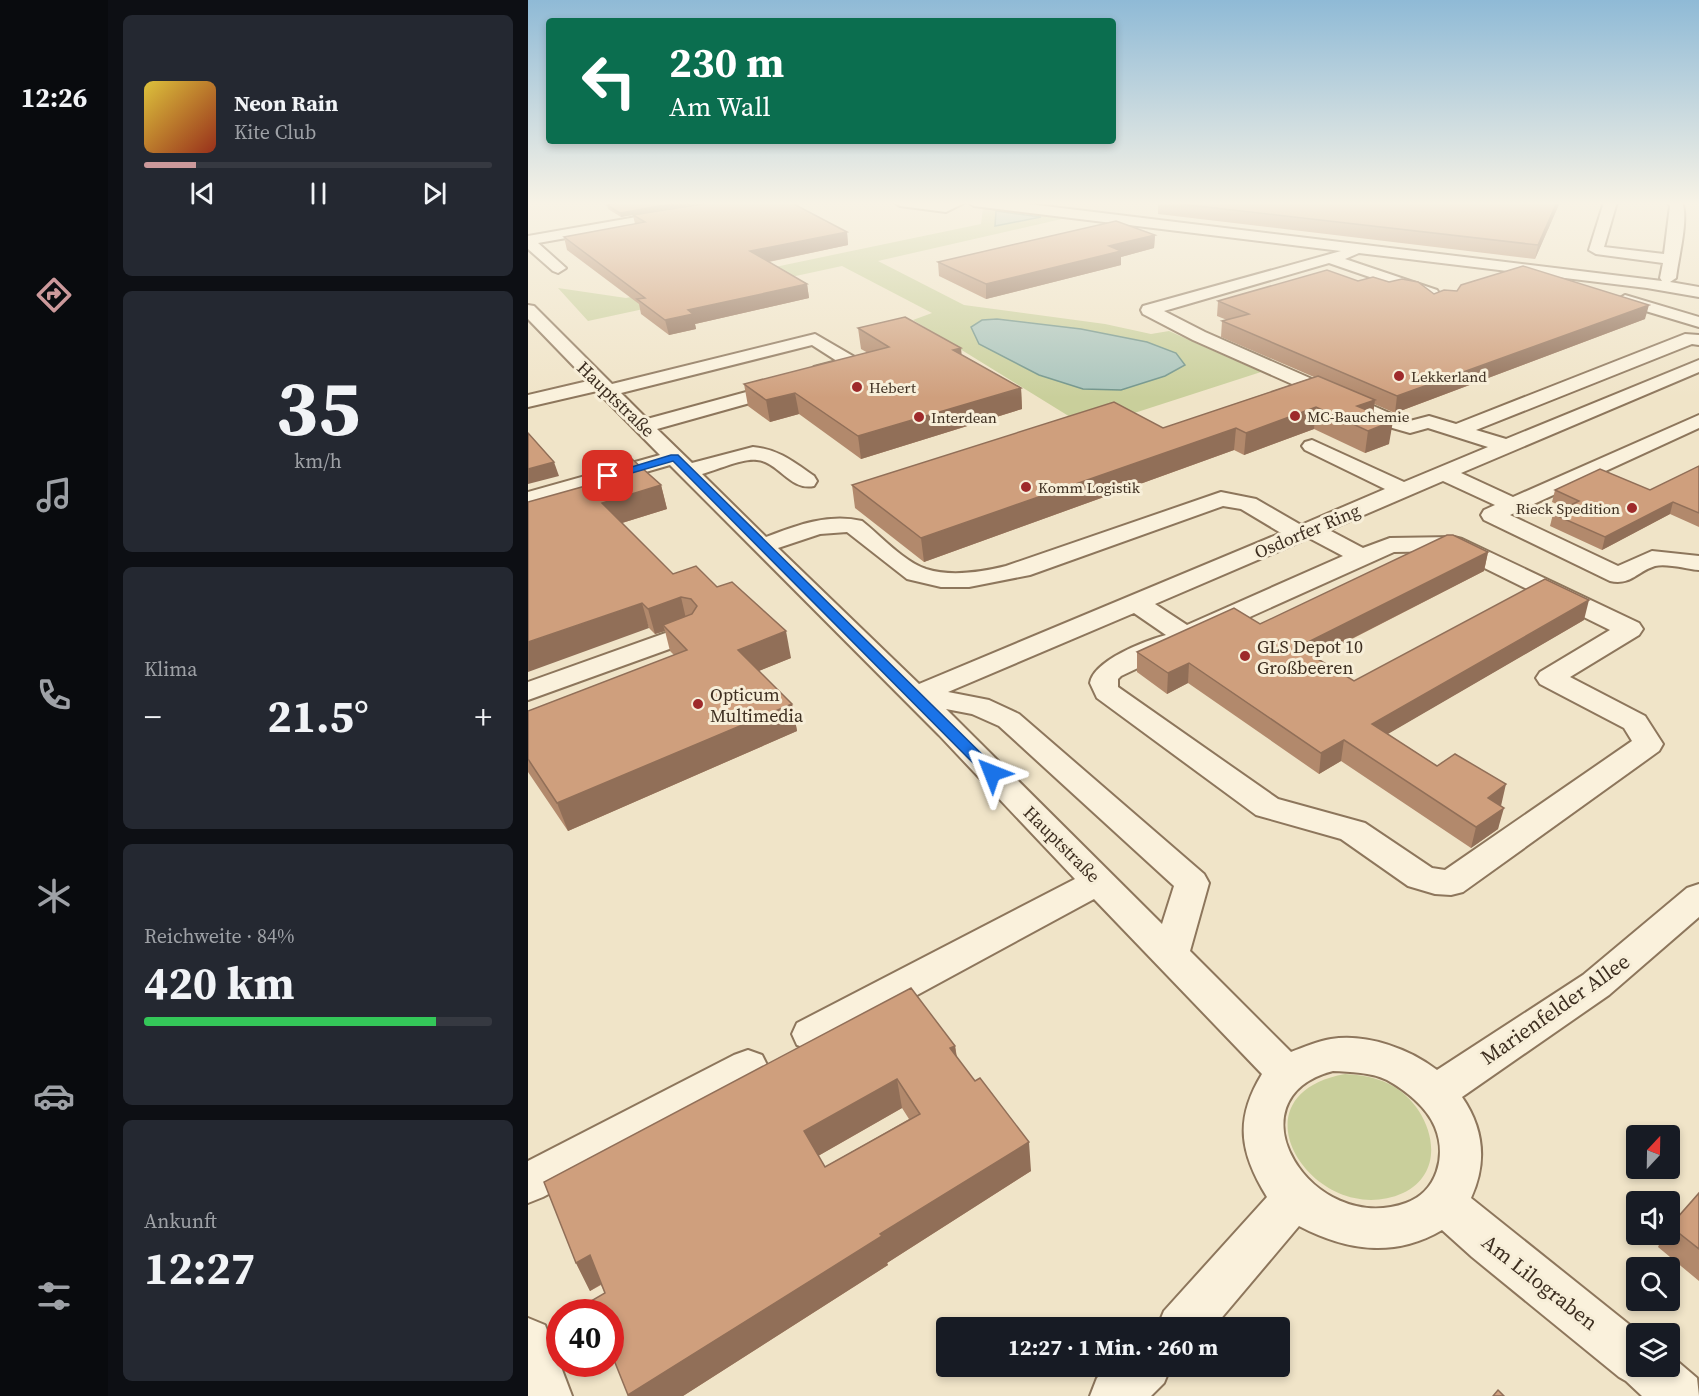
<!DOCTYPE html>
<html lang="de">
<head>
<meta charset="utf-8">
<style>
	:root { --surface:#171b24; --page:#242831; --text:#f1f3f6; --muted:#9ea1a6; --line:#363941; --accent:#cc999b }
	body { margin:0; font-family:"Source Serif 4",serif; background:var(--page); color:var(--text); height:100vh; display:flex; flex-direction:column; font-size:22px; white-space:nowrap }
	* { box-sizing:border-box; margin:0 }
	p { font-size:20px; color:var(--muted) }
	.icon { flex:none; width:33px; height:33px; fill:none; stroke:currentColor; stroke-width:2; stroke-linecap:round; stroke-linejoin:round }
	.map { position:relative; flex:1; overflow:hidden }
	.panel { display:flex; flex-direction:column; gap:15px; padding:15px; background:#0d0f14; width:420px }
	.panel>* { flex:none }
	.top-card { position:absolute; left:18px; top:18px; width:570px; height:126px; border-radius:6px; box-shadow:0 3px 9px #0003; background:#0b6e4f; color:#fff; overflow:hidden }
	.needle { width:39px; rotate:22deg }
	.buttons { position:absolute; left:1098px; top:1125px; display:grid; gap:12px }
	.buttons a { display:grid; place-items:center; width:54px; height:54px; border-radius:6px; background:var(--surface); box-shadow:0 3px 9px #0003; font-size:30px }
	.speed { position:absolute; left:18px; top:1299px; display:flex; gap:12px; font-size:30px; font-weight:700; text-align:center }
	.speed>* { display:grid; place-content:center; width:78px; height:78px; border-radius:50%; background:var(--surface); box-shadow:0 3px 9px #0003; line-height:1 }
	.speed .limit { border:9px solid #d22; background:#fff; color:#111 }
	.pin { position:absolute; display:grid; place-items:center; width:51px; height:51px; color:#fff; margin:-26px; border-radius:12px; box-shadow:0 3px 9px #0006 }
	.me { position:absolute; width:66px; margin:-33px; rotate:315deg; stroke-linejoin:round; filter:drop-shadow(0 0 4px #0008) }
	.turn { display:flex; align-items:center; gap:21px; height:126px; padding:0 24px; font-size:27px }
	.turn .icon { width:78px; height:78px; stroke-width:2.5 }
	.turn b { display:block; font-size:42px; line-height:51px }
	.big { font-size:45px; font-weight:700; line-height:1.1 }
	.panel .card { flex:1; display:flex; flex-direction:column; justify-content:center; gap:9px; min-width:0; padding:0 21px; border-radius:9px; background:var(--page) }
	.panel .dial { align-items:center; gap:0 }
	.dial b { font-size:78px; line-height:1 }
	.song { display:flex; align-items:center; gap:18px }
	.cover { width:72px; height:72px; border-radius:9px; background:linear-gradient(135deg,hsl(50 70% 55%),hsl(10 70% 35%)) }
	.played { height:6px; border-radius:3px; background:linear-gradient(90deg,var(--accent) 15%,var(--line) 15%) }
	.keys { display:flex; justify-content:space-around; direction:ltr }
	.heat { display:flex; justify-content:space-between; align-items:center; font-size:33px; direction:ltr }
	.charge { height:9px; border-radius:4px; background:linear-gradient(90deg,#34c759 84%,var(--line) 0) }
	.trip { position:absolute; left:408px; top:1317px; width:354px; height:60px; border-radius:6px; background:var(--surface); box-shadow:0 3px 9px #0003; font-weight:700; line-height:60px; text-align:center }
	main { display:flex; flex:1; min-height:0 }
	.menu { display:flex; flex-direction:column; width:108px; justify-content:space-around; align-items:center; background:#090b0e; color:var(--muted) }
	.menu .icon { width:42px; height:42px }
	.menu .active { color:var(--accent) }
	.menu b { font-size:27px; color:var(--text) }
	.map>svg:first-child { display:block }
	.green { fill:#c9cf9b }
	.water { fill:#a9c4bc; stroke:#6f938a; stroke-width:1.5 }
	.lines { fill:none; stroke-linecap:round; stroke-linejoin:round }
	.minor-casing { stroke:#8d765c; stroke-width:4 }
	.minor { fill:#faf1dc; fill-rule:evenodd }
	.wall { fill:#b2896c; fill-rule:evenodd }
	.shaded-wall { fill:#916f58 }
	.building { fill:#cf9f7d; stroke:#916f58; stroke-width:1.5; fill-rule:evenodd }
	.route { fill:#1a73e8; stroke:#114b97; stroke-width:1.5 }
	.poi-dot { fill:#9e2a2b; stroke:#f7eed8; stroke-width:2 }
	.labels { text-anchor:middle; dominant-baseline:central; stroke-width:6; stroke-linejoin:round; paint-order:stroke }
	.far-poi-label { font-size:15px; fill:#3d2e20; stroke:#f7eed8; text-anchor:start }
	.street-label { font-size:18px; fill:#3d2e20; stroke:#f7eed8 }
	.poi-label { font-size:18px; fill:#3d2e20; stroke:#f7eed8; text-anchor:start }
	.near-street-label { font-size:21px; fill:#3d2e20; stroke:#f7eed8 }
</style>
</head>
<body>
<main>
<nav class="menu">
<b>12:26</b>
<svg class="icon active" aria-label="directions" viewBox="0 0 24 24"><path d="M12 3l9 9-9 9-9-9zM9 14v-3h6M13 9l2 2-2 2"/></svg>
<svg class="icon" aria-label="music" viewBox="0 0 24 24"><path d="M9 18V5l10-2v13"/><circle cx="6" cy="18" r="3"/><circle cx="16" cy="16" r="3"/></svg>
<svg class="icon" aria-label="phone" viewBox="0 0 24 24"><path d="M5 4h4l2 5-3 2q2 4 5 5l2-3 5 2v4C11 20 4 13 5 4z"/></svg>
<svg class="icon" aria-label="climate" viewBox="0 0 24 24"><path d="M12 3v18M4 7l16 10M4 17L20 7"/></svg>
<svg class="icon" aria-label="car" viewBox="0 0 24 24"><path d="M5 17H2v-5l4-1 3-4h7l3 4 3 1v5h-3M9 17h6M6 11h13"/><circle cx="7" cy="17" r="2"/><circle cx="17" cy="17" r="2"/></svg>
<svg class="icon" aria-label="filters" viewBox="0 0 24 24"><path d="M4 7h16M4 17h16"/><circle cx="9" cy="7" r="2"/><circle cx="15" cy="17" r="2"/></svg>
</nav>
<section class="panel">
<div class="card">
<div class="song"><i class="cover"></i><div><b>Neon Rain</b><p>Kite Club</p></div></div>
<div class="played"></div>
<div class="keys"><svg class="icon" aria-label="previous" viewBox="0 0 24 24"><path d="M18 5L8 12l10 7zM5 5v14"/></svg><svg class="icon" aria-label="pause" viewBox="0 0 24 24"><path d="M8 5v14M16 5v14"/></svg><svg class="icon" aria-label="next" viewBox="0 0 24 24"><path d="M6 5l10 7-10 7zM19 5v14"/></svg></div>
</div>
<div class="card dial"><b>35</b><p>km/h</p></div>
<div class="card"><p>Klima</p>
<div class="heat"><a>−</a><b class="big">21.5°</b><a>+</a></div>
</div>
<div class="card"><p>Reichweite · 84%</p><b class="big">420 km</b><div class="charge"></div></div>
<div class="card"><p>Ankunft</p><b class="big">12:27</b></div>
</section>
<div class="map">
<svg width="1171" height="1396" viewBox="0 0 1171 1396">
	<rect width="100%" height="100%" fill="#f0e4c8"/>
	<g class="green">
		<polygon points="455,208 538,218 350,261 436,305 577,324 623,334 641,331 733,372 560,428 385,320 404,313 314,266 60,321 30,288 98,298 453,224"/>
		<path d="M 817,1074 C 833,1075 847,1077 861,1084 C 901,1103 925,1169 875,1193 C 789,1232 697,1096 817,1074 Z"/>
	</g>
	<g class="water">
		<polygon points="468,211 513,217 467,226"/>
		<polygon points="469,319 553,329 619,342 648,353 657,365 637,376 593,390 555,389 511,375 451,344 443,327 454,320"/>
	</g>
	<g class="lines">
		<defs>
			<g id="minor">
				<polygon points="194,202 225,202 219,206 10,243 38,268 30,273 25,271 0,249 0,236"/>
				<polygon points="366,202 438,202 418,212 372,206"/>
				<path d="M 440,202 L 483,202 L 1134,281 L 1132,278 L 1135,263 L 1068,254 L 1061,250 L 1076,202 L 1089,202 L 1076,247 L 1136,254 L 1142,206 L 1139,202 L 1154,202 C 1161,219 1150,259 1148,278 L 1142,282 L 1171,287 L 1171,297 L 1119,288 L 831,253 L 817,259 L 909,290 L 911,293 L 903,298 L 897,296 L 801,263 L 636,311 L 677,332 L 875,419 L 882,421 L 901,416 L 928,424 L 1157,334 L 1171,335 L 1171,345 L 1164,344 L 948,430 L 978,439 L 1171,360 L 1171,372 L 933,473 L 985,497 L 1171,415 L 1171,428 L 982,515 L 1090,566 L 1124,551 L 1171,556 L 1171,570 C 1159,569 1139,563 1127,566 C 1110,571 1102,586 1082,581 L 956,520 L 953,515 L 956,510 L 967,505 L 915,481 L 801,530 L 835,548 L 862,538 L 926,537 L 934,539 L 1111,623 L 1115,629 L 1111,635 L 1042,677 L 1117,716 L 1135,744 L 1131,751 L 935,892 L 923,895 L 907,894 L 880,886 L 813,839 L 728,815 L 569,698 L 562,683 C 566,660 617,641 638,635 L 606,613 L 420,692 L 461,700 L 491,714 L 676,874 L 681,883 L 662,951 L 763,1052 C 776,1047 790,1041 803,1039 C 838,1033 882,1049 909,1070 L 1055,975 L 1159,888 L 1171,884 L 1171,917 L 1081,995 L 934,1097 C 956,1129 959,1163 943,1198 L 1113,1334 L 1108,1334 L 1108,1366 L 1142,1366 L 1142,1355 L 1169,1378 L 1171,1396 L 1114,1396 L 1098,1381 L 1091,1377 L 944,1257 L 914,1230 C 866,1258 819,1251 771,1226 L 685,1328 L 629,1328 L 636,1311 L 739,1197 C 712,1153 706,1120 734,1074 L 566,899 L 297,1045 L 283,1050 L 269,1045 L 264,1034 L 269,1023 L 547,879 L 411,735 L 142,465 L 0,506 L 0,492 L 132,455 L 69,391 L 0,407 L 0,395 L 60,381 L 0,319 L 0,305 L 6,306 L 84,384 L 287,334 L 330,359 L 333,363 L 330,367 L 293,377 L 286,375 L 284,371 L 286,367 L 309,361 L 284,345 L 93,393 L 119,419 L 233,388 L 246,380 L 260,380 L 262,384 L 247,396 L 129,429 L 164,463 L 225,447 C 250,449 266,462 286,476 L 289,481 L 286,486 C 262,491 251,462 229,460 C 215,458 189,470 174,474 L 238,537 C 269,525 301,513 334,521 C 353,536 375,561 398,569 C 423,577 454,572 478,566 L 693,492 L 728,499 L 773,525 L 857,489 L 777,450 L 774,446 L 777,442 L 784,440 L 876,482 L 960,447 L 900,428 L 882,433 L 861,427 L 665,340 L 615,314 L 613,310 L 615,306 L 813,251 L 446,206 ZM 695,506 L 713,509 L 753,533 L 391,684 L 250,548 L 292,534 L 319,532 L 379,579 L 413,587 L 441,587 L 502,575 ZM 781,538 L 815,556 L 659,625 L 627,604 ZM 922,551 L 1082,630 L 1012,672 L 1008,678 L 1012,684 L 1096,728 L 1104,741 L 917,870 L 904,868 L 837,823 L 750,799 L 590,687 L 590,679 L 593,676 L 652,648 L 655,644 L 666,642 L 866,552 ZM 418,709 L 444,714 L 471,726 L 646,886 L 634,924 ZM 805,1071 C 823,1072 842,1072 859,1080 C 877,1090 899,1107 907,1127 C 919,1156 909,1192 878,1203 C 784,1237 698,1099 805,1071 Z"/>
				<polygon points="1097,295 1171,317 1171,327 1091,303 1089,300"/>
				<polygon points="160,625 169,627 173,633 169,639 0,700 0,682"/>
				<polygon points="220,1050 234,1055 240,1067 234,1079 15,1197 0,1203 0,1161 206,1055"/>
				<polygon points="0,1318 17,1325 44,1396 0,1396"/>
				<polygon points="582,1366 643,1366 636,1383 623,1396 562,1396 569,1378"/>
			</g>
		</defs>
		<use href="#minor" class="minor-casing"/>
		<use href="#minor" class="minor"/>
	</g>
	<g class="wall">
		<polygon points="94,202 179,202 114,214 319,232 320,245 241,262 279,284 281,298 167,324 168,329 141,335 113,314 111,304 39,250 36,237 107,224 105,215 93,217 80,209 79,205"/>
		<polygon points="630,202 1032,202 1007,259 630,214"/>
		<polygon points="627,235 626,248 593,257 593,265 458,299 411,276 410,262"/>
		<polygon points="830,281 861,282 906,294 1117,319 867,413 846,404 845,413 861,444 837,453 786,429 716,455 706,450 396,562 327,508 324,485 635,428 786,377 693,337 694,321 699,320 689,316 690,301"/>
		<polygon points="330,328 434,355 493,388 494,409 333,459 271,414 242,422 220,406 216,384 340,353 333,349"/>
		<polygon points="1171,466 1171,527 1142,514 1074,550 1022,526 1025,514 1037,508 1024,502 1027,490 1122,490"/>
		<polygon points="64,470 133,485 139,509 94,523 145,574 263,658 230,671 264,704 269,731 40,831 0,772 0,711 146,655 142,651 137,631 127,634 121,628 67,483"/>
		<polygon points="960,552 956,571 787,658 826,681 1056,620 859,734 973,806 970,829 943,848 813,761 791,774 660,683 639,694 609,672 609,652 732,624"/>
		<path d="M 427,1046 L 429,1057 L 503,1171 L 359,1263 L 360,1265 L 155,1396 L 100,1396 L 77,1293 L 73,1285 L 62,1291 L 48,1263 ZM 374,1108 L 381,1119 L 297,1167 L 290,1156 Z"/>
		<polygon points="1171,1193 1171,1281 1130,1247 1136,1234 1142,1234 1142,1225"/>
	</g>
	<g class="shaded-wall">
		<polygon points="154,202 179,202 93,217 92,213"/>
		<polygon points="1029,202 1032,202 1007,259 1010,245"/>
		<polygon points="319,232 320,245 225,265 222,251"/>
		<polygon points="627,235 626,248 593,257 593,265 458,299 458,284 581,246"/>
		<polygon points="279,284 281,298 167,324 168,329 141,335 137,320 160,310"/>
		<polygon points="1121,305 1117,319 867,413 869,396"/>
		<polygon points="433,348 435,369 425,350"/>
		<polygon points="493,388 494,409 333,459 330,436"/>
		<polygon points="267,393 271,414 242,422 238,400"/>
		<polygon points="847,400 844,422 829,406"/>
		<polygon points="788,407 786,429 716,455 718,433"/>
		<polygon points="865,421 861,444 837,453 840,431"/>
		<polygon points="708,428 706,450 396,562 393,538"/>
		<polygon points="26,462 31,476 0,484 0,469"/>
		<polygon points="133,485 139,509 81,527 74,503"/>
		<polygon points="1145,502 1142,514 1074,550 1077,537"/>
		<polygon points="960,552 956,571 768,667 770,647"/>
		<polygon points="153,597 159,623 135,625 137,631 127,634 120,609"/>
		<polygon points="1061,600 1056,620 841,745 844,724"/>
		<polygon points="114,603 121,628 0,672 0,642"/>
		<polygon points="258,631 263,658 216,677 210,650"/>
		<polygon points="661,663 660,683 639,694 640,673"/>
		<polygon points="264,704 269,731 40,831 29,803"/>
		<polygon points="816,740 813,761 791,774 793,753"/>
		<polygon points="978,784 973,806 960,798"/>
		<polygon points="976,808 970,829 943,848 948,827"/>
		<polygon points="427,1046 431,1075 422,1048"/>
		<polygon points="369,1079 374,1108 283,1160 276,1131"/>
		<polygon points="501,1142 503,1171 359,1263 360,1265 155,1396 100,1396 100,1395 352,1234"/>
		<polygon points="62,1255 75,1283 62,1291 48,1263"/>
	</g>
	<g class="building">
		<polygon points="94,202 154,202 92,213 79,205"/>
		<polygon points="187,202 262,202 319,232 222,251 279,284 160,310 165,314 137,320 109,299 117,298 36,237 117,222 105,215"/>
		<polygon points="635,202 1029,202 1010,245"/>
		<polygon points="588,221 627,235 581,246 593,251 458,284 410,262"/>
		<polygon points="995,266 1121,305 869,396 694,321 721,314 690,301 799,270 830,281 845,277 861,282 874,279 890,282 906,294 916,290 929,291 933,285"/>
		<polygon points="377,317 433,348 425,350 493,388 330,436 267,393 238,400 216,384 361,347 330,328"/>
		<polygon points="790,376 847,400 829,406 865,421 840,431 788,407 718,433 708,428 393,538 324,485 586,402 635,428"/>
		<polygon points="0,433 26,462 0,469"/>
		<polygon points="104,459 133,485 74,503 145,574 168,566 189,587 204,582 258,631 210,650 264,704 29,803 0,759 0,711 159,650 135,625 164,614 169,606 163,599 153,597 120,609 114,603 0,642 0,502 75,481 64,470"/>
		<polygon points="1171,466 1171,513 1145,502 1077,537 1025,514 1051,501 1027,490 1072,469 1122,490"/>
		<polygon points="919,535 925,535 960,552 770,647 826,681 1017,579 1061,600 844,724 909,766 927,754 978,784 960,798 976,808 948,827 816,740 793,753 661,663 640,673 609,652 706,608 732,624"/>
		<path d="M 383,988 L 427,1046 L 422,1048 L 447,1081 L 452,1078 L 501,1142 L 352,1234 L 354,1236 L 100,1395 L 82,1350 L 82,1312 L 68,1312 L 63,1301 L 77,1293 L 62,1255 L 48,1263 L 16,1182 ZM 369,1079 L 392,1114 L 297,1167 L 276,1131 Z"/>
		<polygon points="1171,1193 1171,1249 1142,1226"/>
		<polygon points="970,1390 976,1396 965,1396"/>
	</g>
	<linearGradient id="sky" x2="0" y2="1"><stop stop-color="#8fbad6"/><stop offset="0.51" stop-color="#f8f3e6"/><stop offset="1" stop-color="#f8f3e6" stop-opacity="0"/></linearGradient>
	<rect width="1171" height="398" fill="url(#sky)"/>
	<polygon class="route" points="143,455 150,455 469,769 471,773 469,776 458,776 145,461 80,480 74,476"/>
	<g class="poi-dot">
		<circle cx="871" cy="376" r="6"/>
		<circle cx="329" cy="387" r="6"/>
		<circle cx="767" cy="416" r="6"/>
		<circle cx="391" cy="417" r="6"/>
		<circle cx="498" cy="487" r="6"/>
		<circle cx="1104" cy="508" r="6"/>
		<circle cx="717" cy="656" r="6"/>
		<circle cx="170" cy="704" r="6"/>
	</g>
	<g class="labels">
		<g class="far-poi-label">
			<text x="883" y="376">Lekkerland</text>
			<text x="341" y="387">Hebert</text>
			<text x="779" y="416">MC-Bauchemie</text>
			<text x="403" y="417">Interdean</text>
			<text x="510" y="487">Komm Logistik</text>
			<text x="1092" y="508" text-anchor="end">Rieck Spedition</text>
		</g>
		<g class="street-label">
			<text transform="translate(88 399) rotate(44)">Hauptstraße</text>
			<text transform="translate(779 531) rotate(-23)">Osdorfer Ring</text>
			<text transform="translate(534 844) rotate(45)">Hauptstraße</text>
		</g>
		<g class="poi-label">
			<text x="729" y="646">GLS Depot 10<tspan x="729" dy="21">Großbeeren</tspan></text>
			<text x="182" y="694">Opticum<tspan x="182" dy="21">Multimedia</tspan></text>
		</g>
		<g class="near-street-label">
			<text transform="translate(1027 1009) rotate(-35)">Marienfelder Allee</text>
			<text transform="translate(1012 1282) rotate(38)">Am Lilograben</text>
		</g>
	</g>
</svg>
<div class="buttons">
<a><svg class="needle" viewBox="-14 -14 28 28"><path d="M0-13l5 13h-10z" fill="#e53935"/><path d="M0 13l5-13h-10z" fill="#9ea1a6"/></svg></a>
<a><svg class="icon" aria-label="sound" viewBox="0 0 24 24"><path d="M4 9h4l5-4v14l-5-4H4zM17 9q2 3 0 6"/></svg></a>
<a><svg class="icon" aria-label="search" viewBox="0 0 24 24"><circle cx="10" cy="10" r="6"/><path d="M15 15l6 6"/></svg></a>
<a><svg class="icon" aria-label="layers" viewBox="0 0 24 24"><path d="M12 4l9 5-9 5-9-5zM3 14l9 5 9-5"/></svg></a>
</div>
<div class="speed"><div class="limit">40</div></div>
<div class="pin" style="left:80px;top:476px;background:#d93025"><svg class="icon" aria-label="arrive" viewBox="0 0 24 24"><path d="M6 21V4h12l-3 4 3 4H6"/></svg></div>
<svg class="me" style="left:464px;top:773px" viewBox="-20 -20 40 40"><path d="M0-17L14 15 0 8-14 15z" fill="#1a73e8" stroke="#fff" stroke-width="4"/></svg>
<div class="trip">12:27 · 1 Min. · 260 m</div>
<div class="top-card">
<div class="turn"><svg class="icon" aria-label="left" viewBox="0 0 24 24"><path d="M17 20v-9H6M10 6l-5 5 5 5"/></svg><div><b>230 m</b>Am Wall</div></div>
</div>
</div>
</main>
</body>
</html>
